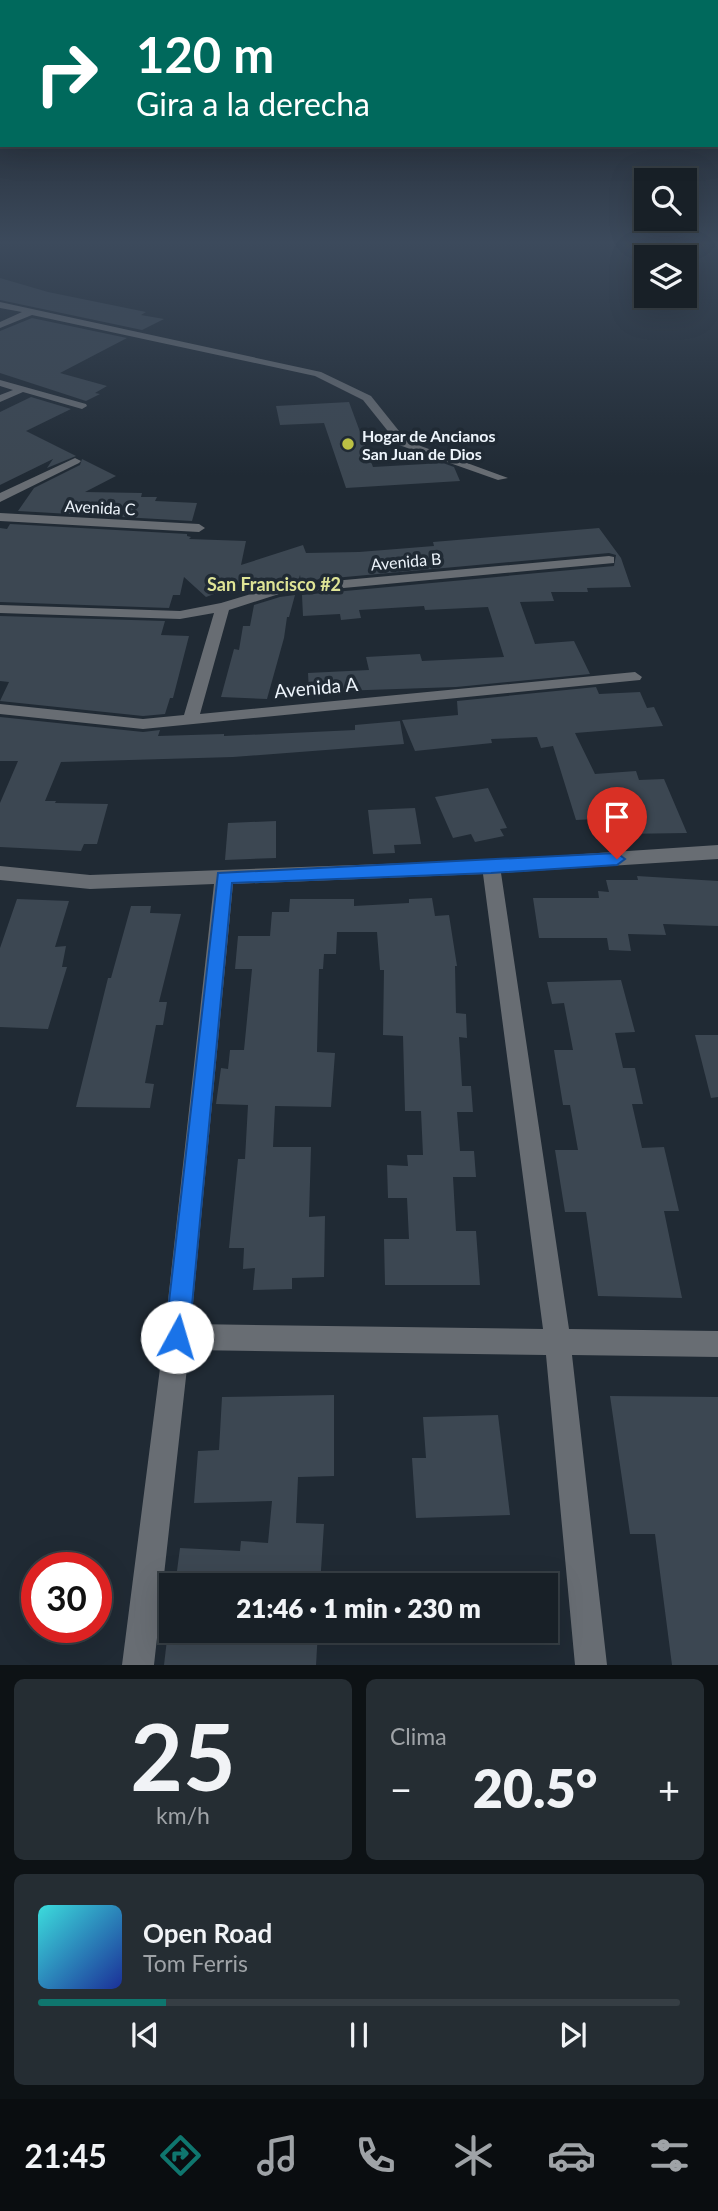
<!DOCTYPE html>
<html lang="es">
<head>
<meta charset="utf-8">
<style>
	:root { --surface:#182027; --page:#252d33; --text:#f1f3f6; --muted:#9fa3a7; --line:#363e44; --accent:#0f766e }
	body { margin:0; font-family:Lato,sans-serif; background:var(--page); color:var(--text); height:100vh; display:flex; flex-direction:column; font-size:26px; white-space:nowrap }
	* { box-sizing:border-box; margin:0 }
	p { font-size:23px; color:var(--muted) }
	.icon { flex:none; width:38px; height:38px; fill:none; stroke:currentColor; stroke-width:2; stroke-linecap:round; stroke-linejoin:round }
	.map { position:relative; height:1665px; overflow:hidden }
	.details { display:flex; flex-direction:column; gap:14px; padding:14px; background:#0d1215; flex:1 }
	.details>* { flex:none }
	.top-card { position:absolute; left:0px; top:0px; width:719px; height:147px; box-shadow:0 7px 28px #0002,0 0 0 2px var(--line); background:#00695c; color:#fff; overflow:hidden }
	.tools { position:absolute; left:634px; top:168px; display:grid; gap:14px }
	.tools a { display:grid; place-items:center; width:63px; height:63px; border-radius:0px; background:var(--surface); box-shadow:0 7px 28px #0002,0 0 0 2px var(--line); font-size:35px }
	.speed { position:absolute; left:21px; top:1552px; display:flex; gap:14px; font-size:35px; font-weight:700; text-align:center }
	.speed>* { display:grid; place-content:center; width:91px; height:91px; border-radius:50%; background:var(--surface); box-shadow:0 7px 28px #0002,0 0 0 2px var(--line); line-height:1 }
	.speed .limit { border:10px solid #d22; background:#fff; color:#111 }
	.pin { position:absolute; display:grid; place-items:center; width:60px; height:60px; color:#fff; margin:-72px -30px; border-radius:50% 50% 50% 0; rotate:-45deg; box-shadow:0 0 7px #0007 }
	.pin .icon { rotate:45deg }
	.me { position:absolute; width:77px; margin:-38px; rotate:6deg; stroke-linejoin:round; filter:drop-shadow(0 0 5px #0008) }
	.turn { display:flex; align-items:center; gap:24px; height:147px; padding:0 21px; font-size:32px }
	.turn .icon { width:91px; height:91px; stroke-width:2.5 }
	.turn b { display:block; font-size:49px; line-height:60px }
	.big { font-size:52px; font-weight:800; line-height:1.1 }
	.details .widget { flex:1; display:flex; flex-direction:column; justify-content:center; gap:10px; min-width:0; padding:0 24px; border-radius:10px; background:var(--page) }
	.details .dial { align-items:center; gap:0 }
	.dial b { font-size:91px; line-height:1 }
	.song { display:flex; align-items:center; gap:21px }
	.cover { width:84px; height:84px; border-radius:10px; background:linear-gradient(135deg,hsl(180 70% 55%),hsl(230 70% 35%)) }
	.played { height:7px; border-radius:4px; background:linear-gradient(90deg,var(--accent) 20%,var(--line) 20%) }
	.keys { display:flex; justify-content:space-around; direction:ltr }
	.heat { display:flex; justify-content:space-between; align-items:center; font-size:38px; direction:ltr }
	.details .tiles { flex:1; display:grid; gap:14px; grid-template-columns:1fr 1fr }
	.widget:last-child { grid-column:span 2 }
	.trip { position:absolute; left:159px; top:1573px; width:399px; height:70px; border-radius:0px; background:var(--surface); box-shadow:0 7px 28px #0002,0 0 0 2px var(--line); font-weight:800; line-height:70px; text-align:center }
	.tabs { display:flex; height:112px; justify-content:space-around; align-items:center; background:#0a0d10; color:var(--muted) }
	.tabs .icon { width:49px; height:49px }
	.tabs .active { color:var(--accent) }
	.tabs b { font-size:32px; color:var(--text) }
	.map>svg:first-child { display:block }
	.building { fill:#3c4752 }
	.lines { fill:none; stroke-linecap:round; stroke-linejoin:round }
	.street { fill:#686d73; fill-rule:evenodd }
	.route { fill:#1a73e8; stroke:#114b97; stroke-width:2 }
	.poi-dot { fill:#bbc044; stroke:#202a34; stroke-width:2.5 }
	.labels { text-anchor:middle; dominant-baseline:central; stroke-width:7; stroke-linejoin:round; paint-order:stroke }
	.far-poi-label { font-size:16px; font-weight:bold; fill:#edf4fb; stroke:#202a34; text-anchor:start }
	.far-street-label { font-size:16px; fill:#edf4fb; stroke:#202a34 }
	.far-neighbourhood-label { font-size:18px; font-weight:bold; fill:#dfe496; stroke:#202a34 }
	.street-label { font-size:19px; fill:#edf4fb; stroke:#202a34 }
</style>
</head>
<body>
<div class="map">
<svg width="718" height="1665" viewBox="0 0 718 1665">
	<rect width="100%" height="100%" fill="#202a34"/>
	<g class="building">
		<polygon points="0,278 48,292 146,312 141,315 164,319 142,330 0,300"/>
		<polygon points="32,318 127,338 60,373 107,386 95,393 100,394 86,401 0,373 0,331"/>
		<polygon points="31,397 71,409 26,431 76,456 47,468 53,459 0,485 0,412"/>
		<polygon points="349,402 373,467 443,463 454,467 460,481 346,488 324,423 280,425 276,406"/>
		<polygon points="82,459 116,476 85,492 142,493 141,497 157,497 155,501 197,503 192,521 18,511 34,488 80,465"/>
		<polygon points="10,524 187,534 187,536 191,537 189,539 246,541 241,565 303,545 306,553 359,552 434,546 433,542 599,528 621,558 631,587 587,588 588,592 551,592 554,601 520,602 535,644 574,641 590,674 456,687 309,692 308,673 369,670 366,657 420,654 422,661 504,657 488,607 425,610 424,606 359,610 361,618 341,620 340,614 303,616 302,595 614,566 616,555 609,553 301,581 300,575 298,582 278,583 256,590 258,578 206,597 184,577 180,595 173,595 169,608 0,602 0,528 7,529"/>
		<polygon points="295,595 289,617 287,617 284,638 267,699 221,697 234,649 239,650 243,626 250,626 254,605 280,597"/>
		<polygon points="0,616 165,621 161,635 189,636 173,698 170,698 165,714 143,716 0,701 9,682 0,681"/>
		<polygon points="596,687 599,694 640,692 647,708 654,707 663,726 575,733 595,774 636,771 639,780 664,779 687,833 621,834 615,818 576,820 553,746 541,748 537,737 491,739 492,743 415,751 402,720 458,715 457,701"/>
		<polygon points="0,717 143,732 160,730 158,736 224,734 224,736 355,730 355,725 400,721 404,744 233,757 61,762 45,801 56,801 55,803 108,804 97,844 84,844 81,851 0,847 0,803 18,761 0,761"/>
		<polygon points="488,788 507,828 500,829 504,836 475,842 471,834 453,838 435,797"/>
		<polygon points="415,808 421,844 394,845 395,853 373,854 368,810"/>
		<polygon points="276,821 276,858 225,860 228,823"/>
		<polygon points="637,876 718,881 718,926 663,924 666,935 628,934 631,951 609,950 607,938 539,938 533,898 599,898 598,891 609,892 606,880 638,880"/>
		<polygon points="432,898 435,916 449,915 457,966 455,966 456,1013 466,1014 467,1038 459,1037 462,1086 471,1086 473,1112 457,1112 460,1151 474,1151 476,1177 453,1177 456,1231 476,1231 480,1285 385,1285 384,1239 409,1239 407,1198 388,1198 387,1165 408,1166 407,1155 423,1155 421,1111 405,1111 403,1036 383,1035 384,970 380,970 377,932 337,932 336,954 324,954 323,969 319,969 317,1052 335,1053 331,1107 275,1106 273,1147 311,1147 309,1217 325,1216 324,1277 292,1278 292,1289 253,1290 255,1268 243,1269 244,1248 229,1248 238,1159 245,1159 248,1105 216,1104 221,1068 228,1069 230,1050 244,1050 252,969 235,969 238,936 270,936 272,912 289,912 290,899 354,899 354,906 409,903 409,899"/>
		<polygon points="17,899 69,901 55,947 66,946 62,967 67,967 48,1029 0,1027 0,948"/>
		<polygon points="131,906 151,906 150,913 181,914 159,1002 167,1002 163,1025 156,1025 145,1083 154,1084 150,1108 76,1107 108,978 111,978"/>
		<polygon points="621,980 635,1032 615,1033 623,1068 635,1068 643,1104 632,1104 642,1148 664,1147 679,1211 664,1211 682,1298 598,1296 586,1212 565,1212 555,1150 578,1150 570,1105 563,1105 554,1050 573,1050 564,1003 552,1004 547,982"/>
		<polygon points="695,1035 718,1035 718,1097 711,1098"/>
		<polygon points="334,1395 334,1476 298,1477 296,1523 324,1524 320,1586 175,1586 180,1548 240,1551 241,1541 268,1543 272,1501 194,1503 198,1451 219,1450 222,1397"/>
		<polygon points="610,1396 718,1397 718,1665 672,1665 655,1534 630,1534"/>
		<polygon points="498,1415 510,1515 416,1518 412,1458 426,1458 423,1417"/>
		<polygon points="168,1631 318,1631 316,1665 164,1665"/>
	</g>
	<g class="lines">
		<g class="street">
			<polygon points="0,302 321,372 371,396 407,441 508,478 498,480 399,445 363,400 315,376 32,315 0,328 0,322 22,312 0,308"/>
			<polygon points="0,380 86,404 87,406 82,409 23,392 0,402 0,395 13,390 0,386"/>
			<polygon points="75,458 81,461 79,463 0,502 0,493"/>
			<polygon points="0,513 199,524 205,528 199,532 0,521"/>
			<polygon points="609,556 614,557 614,563 279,594 229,610 200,714 635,672 642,677 640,680 143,729 0,714 0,704 143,719 184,715 214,613 180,619 0,613 0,605 180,611 221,603 278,586"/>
			<path d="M 718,845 L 718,859 L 501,873 L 569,1329 L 718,1331 L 718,1357 L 572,1355 L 607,1665 L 575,1665 L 546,1355 L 189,1350 L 154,1665 L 122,1665 L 164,1337 L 214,884 L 90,889 L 0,880 L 0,866 L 90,875 L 491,860 ZM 483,874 L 543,1329 L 191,1324 L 233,884 Z"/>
		</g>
	</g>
	<linearGradient id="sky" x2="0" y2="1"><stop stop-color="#12171d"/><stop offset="0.51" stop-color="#3c4a5c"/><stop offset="1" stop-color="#3c4a5c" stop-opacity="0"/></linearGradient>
	<rect width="718" height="476" fill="url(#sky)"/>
	<polygon class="route" points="617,853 625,859 617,865 491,873 232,883 189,1337 185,1346 177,1349 169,1346 165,1337 218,873"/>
	<circle class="poi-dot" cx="348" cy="444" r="7"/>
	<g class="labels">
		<g class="far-poi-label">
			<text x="362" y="435">Hogar de Ancianos<tspan x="362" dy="18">San Juan de Dios</tspan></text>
		</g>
		<g class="far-street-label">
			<text transform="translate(100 507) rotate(3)">Avenida C</text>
			<text transform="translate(406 561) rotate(-5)">Avenida B</text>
		</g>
		<g class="far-neighbourhood-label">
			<text x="274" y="584">San Francisco #2</text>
		</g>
		<g class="street-label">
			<text transform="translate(316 687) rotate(-5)">Avenida A</text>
		</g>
	</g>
</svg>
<div class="tools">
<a><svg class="icon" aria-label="search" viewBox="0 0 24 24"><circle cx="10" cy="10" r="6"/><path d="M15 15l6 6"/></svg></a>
<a><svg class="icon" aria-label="layers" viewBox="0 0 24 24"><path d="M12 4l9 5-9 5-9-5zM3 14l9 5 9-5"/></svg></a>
</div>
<div class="speed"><div class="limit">30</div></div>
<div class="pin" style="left:617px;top:859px;background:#d93025"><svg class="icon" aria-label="arrive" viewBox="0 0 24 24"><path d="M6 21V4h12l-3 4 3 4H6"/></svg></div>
<svg class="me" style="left:177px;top:1337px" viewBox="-20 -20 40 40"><circle r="19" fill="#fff"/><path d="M0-13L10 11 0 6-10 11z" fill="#1a73e8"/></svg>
<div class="trip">21:46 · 1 min · 230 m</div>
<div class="top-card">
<div class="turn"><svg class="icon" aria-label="right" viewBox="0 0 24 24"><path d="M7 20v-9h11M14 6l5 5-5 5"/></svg><div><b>120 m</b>Gira a la derecha</div></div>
</div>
</div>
<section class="details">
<div class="tiles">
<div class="widget dial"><b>25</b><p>km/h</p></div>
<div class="widget"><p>Clima</p>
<div class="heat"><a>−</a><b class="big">20.5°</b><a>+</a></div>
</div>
<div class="widget">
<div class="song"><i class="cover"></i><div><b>Open Road</b><p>Tom Ferris</p></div></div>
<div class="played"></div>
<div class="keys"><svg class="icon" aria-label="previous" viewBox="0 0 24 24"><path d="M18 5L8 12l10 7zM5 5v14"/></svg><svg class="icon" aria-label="pause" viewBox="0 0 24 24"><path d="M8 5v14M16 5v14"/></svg><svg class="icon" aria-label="next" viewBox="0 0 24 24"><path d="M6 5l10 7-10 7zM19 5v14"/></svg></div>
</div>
</div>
</section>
<nav class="tabs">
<b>21:45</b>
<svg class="icon active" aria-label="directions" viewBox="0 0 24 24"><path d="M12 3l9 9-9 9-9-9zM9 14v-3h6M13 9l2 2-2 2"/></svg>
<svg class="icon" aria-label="music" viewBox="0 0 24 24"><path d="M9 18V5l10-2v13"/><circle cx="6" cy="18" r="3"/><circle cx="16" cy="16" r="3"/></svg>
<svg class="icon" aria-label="phone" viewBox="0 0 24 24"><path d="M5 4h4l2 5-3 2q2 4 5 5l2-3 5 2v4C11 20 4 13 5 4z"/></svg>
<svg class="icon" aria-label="climate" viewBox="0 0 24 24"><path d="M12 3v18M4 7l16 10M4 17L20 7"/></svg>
<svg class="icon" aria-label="car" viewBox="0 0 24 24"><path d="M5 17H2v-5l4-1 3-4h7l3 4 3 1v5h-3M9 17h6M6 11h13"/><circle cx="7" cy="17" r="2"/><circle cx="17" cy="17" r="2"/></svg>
<svg class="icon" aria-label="filters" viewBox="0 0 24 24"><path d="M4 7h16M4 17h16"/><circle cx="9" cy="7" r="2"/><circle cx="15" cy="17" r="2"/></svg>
</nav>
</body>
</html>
